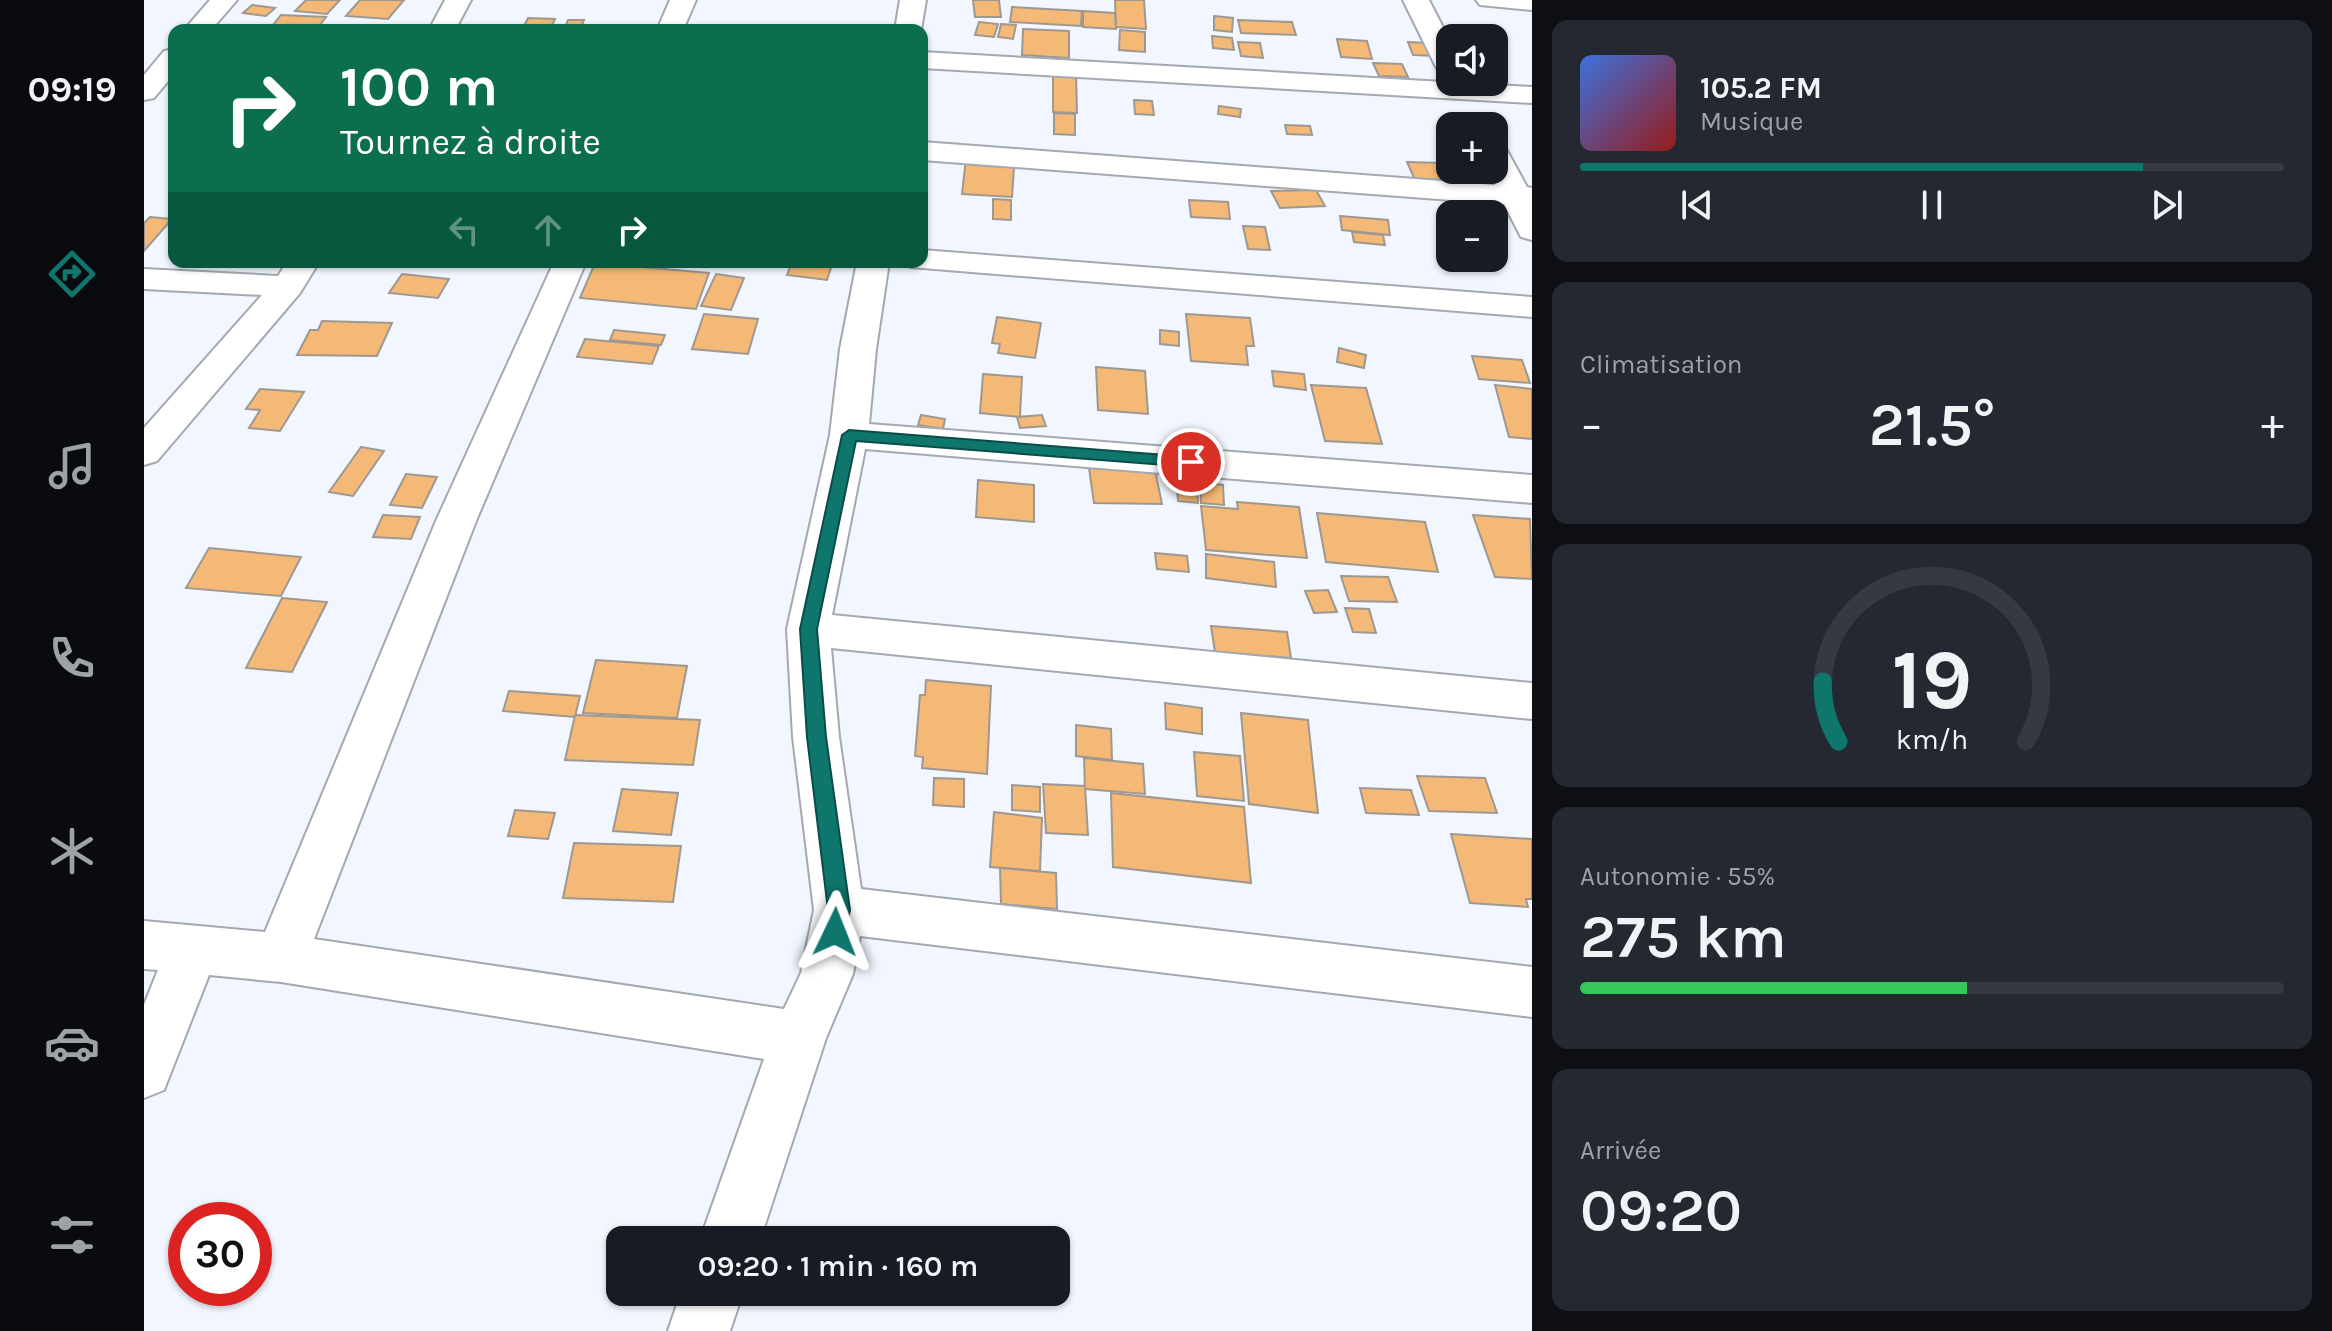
<!DOCTYPE html>
<html lang="fr">
<head>
<meta charset="utf-8">
<style>
	:root { --surface:#171b24; --page:#242831; --text:#f1f3f6; --muted:#9ea1a6; --line:#363941; --accent:#0f766e }
	body { margin:0; font-family:Karla,sans-serif; background:var(--page); color:var(--text); height:100vh; display:flex; flex-direction:column; font-size:30px; white-space:nowrap }
	* { box-sizing:border-box; margin:0 }
	p { font-size:26px; color:var(--muted) }
	.icon { flex:none; width:44px; height:44px; fill:none; stroke:currentColor; stroke-width:2; stroke-linecap:round; stroke-linejoin:round }
	.map { position:relative; flex:1; overflow:hidden }
	.details { display:flex; flex-direction:column; gap:20px; padding:20px; background:#0d0f14; width:800px }
	.details>* { flex:none }
	.top-card { position:absolute; left:24px; top:24px; width:760px; height:244px; border-radius:16px; box-shadow:0 2px 6px #0004; background:#0b6e4f; color:#fff; overflow:hidden }
	.fabs { position:absolute; left:1292px; top:24px; display:grid; gap:16px }
	.fabs a { display:grid; place-items:center; width:72px; height:72px; border-radius:16px; background:var(--surface); box-shadow:0 2px 6px #0004; font-size:40px }
	.speed { position:absolute; left:24px; top:1202px; display:flex; gap:16px; font-size:40px; font-weight:700; text-align:center }
	.speed>* { display:grid; place-content:center; width:104px; height:104px; border-radius:50%; background:var(--surface); box-shadow:0 2px 6px #0004; line-height:1 }
	.speed .limit { border:12px solid #d22; background:#fff; color:#111 }
	.pin { position:absolute; display:grid; place-items:center; width:68px; height:68px; color:#fff; margin:-34px; border:4px solid #fff; border-radius:50%; box-shadow:0 2px 8px #0007 }
	.me { position:absolute; width:88px; margin:-44px; rotate:2deg; stroke-linejoin:round; filter:drop-shadow(0 0 6px #0008) }
	.turn { display:flex; align-items:center; gap:28px; height:168px; padding:0 40px; font-size:36px }
	.turn .icon { width:104px; height:104px; stroke-width:2.5 }
	.turn b { display:block; font-size:56px; line-height:68px }
	.lanes { display:flex; align-items:center; height:76px; padding:0 40px; background:#0003; justify-content:center; gap:40px; direction:ltr }
	.lanes .off { opacity:.35 }
	.big { font-size:60px; font-weight:600; line-height:1.1 }
	.details .card { flex:1; display:flex; flex-direction:column; justify-content:center; gap:12px; min-width:0; padding:0 28px; border-radius:16px; background:var(--page) }
	.details .dial { align-items:center; gap:0 }
	.dial svg { height:208px; overflow:visible; fill:none; stroke:var(--line); stroke-width:7; stroke-linecap:round; text-anchor:middle }
	.dial text { fill:var(--text); stroke:none }
	.song { display:flex; align-items:center; gap:24px }
	.cover { width:96px; height:96px; border-radius:12px; background:linear-gradient(135deg,hsl(220 70% 55%),hsl(0 70% 35%)) }
	.played { height:8px; border-radius:4px; background:linear-gradient(90deg,var(--accent) 80%,var(--line) 80%) }
	.keys { display:flex; justify-content:space-around; direction:ltr }
	.heat { display:flex; justify-content:space-between; align-items:center; font-size:44px; direction:ltr }
	.charge { height:12px; border-radius:6px; background:linear-gradient(90deg,#34c759 55%,var(--line) 0) }
	.trip { position:absolute; left:462px; top:1226px; width:464px; height:80px; border-radius:16px; background:var(--surface); box-shadow:0 2px 6px #0004; font-weight:600; line-height:80px; text-align:center }
	main { display:flex; flex:1; min-height:0 }
	.dock { display:flex; flex-direction:column; width:144px; justify-content:space-around; align-items:center; background:#090b0e; color:var(--muted) }
	.dock .icon { width:56px; height:56px }
	.dock .current { color:var(--accent) }
	.dock b { font-size:36px; color:var(--text) }
	.map>svg:first-child { display:block }
	.building { fill:#f4b976; stroke:#9f9891; stroke-width:2 }
	.lines { fill:none; stroke-linecap:round; stroke-linejoin:round }
	.minor-casing { stroke:#a4a8b0; stroke-width:4 }
	.minor { fill:#fff; fill-rule:evenodd }
	.route { fill:#0f766e; stroke:#0a4d48; stroke-width:2 }
</style>
</head>
<body>
<main>
<nav class="dock">
<b>09:19</b>
<svg class="icon current" aria-label="directions" viewBox="0 0 24 24"><path d="M12 3l9 9-9 9-9-9zM9 14v-3h6M13 9l2 2-2 2"/></svg>
<svg class="icon" aria-label="music" viewBox="0 0 24 24"><path d="M9 18V5l10-2v13"/><circle cx="6" cy="18" r="3"/><circle cx="16" cy="16" r="3"/></svg>
<svg class="icon" aria-label="phone" viewBox="0 0 24 24"><path d="M5 4h4l2 5-3 2q2 4 5 5l2-3 5 2v4C11 20 4 13 5 4z"/></svg>
<svg class="icon" aria-label="climate" viewBox="0 0 24 24"><path d="M12 3v18M4 7l16 10M4 17L20 7"/></svg>
<svg class="icon" aria-label="car" viewBox="0 0 24 24"><path d="M5 17H2v-5l4-1 3-4h7l3 4 3 1v5h-3M9 17h6M6 11h13"/><circle cx="7" cy="17" r="2"/><circle cx="17" cy="17" r="2"/></svg>
<svg class="icon" aria-label="filters" viewBox="0 0 24 24"><path d="M4 7h16M4 17h16"/><circle cx="9" cy="7" r="2"/><circle cx="15" cy="17" r="2"/></svg>
</nav>
<div class="map">
<svg width="1388" height="1331" viewBox="0 0 1388 1331">
	<rect width="100%" height="100%" fill="#f1f6ff"/>
	<g class="building">
		<polygon points="162,0 196,0 183,14 151,11"/>
		<polygon points="216,0 260,0 244,19 202,16"/>
		<polygon points="829,0 855,0 857,17 831,17"/>
		<polygon points="971,0 1000,0 1002,29 972,27"/>
		<polygon points="108,5 131,8 122,16 99,13"/>
		<polygon points="868,7 938,11 937,26 866,22"/>
		<polygon points="939,11 971,13 972,29 939,27"/>
		<polygon points="137,15 182,17 172,30 125,30"/>
		<polygon points="1070,16 1089,18 1088,32 1070,30"/>
		<polygon points="384,18 411,19 406,30 378,30"/>
		<polygon points="424,20 440,20 436,30 420,30"/>
		<polygon points="1094,20 1148,22 1152,35 1097,33"/>
		<polygon points="835,22 854,24 850,37 831,35"/>
		<polygon points="857,24 872,25 869,39 854,37"/>
		<polygon points="879,29 925,31 925,58 878,55"/>
		<polygon points="976,30 1001,32 1001,52 975,50"/>
		<polygon points="1068,36 1088,38 1090,50 1069,48"/>
		<polygon points="1193,39 1223,41 1228,59 1197,57"/>
		<polygon points="1094,42 1116,43 1119,58 1097,56"/>
		<polygon points="1264,42 1285,43 1291,56 1269,55"/>
		<polygon points="1229,63 1258,64 1264,77 1235,76"/>
		<polygon points="909,71 932,72 933,113 909,112"/>
		<polygon points="990,100 1008,101 1010,115 991,114"/>
		<polygon points="1075,106 1097,109 1096,117 1074,114"/>
		<polygon points="910,113 931,114 931,135 910,134"/>
		<polygon points="1141,125 1166,126 1168,135 1143,134"/>
		<polygon points="823,149 871,152 868,197 818,194"/>
		<polygon points="1263,162 1298,163 1308,183 1272,182"/>
		<polygon points="1172,190 1181,206 1136,208 1127,191"/>
		<polygon points="849,199 867,200 867,220 849,219"/>
		<polygon points="1045,200 1084,202 1086,219 1047,217"/>
		<polygon points="1196,216 1244,220 1246,235 1198,230"/>
		<polygon points="6,217 28,219 0,251 0,223"/>
		<polygon points="1099,226 1121,227 1126,250 1104,249"/>
		<polygon points="1208,232 1239,235 1241,245 1210,242"/>
		<polygon points="648,262 689,262 683,280 643,275"/>
		<polygon points="451,263 565,273 552,309 436,298"/>
		<polygon points="258,274 305,279 294,298 245,293"/>
		<polygon points="572,274 600,278 587,310 557,306"/>
		<polygon points="560,314 614,319 604,354 548,349"/>
		<polygon points="1042,314 1106,318 1110,346 1102,346 1104,365 1047,361"/>
		<polygon points="853,317 897,323 891,358 854,353 856,344 848,343"/>
		<polygon points="178,321 248,323 233,356 153,355 166,330 174,330"/>
		<polygon points="470,330 521,335 517,345 466,340"/>
		<polygon points="1016,330 1035,332 1035,346 1016,344"/>
		<polygon points="441,339 515,346 508,364 433,357"/>
		<polygon points="1195,348 1222,355 1220,368 1193,362"/>
		<polygon points="1328,356 1378,360 1386,383 1335,379"/>
		<polygon points="952,367 1001,371 1004,414 954,410"/>
		<polygon points="1128,371 1160,374 1162,390 1130,386"/>
		<polygon points="839,374 878,377 876,417 836,413"/>
		<polygon points="1167,385 1222,388 1238,444 1181,441"/>
		<polygon points="1351,385 1388,389 1388,439 1365,437"/>
		<polygon points="116,389 160,392 136,431 105,428 116,410 102,409"/>
		<polygon points="777,415 801,419 799,429 774,425"/>
		<polygon points="898,415 902,426 876,428 873,417"/>
		<polygon points="217,447 240,451 209,496 185,492"/>
		<polygon points="945,468 1011,470 1018,504 950,503"/>
		<polygon points="262,474 293,477 278,508 246,505"/>
		<polygon points="1032,477 1052,478 1054,503 1034,501"/>
		<polygon points="834,480 890,485 890,522 832,517"/>
		<polygon points="1056,482 1079,485 1080,505 1057,503"/>
		<polygon points="1093,502 1155,507 1163,558 1062,550 1057,506 1094,509"/>
		<polygon points="1173,513 1281,522 1294,572 1182,562"/>
		<polygon points="239,515 276,517 267,539 229,537"/>
		<polygon points="1329,515 1386,519 1388,579 1351,577"/>
		<polygon points="65,548 157,557 137,596 42,588"/>
		<polygon points="1011,553 1043,556 1045,572 1013,569"/>
		<polygon points="1062,554 1130,562 1132,587 1062,578"/>
		<polygon points="1197,576 1244,577 1253,602 1205,601"/>
		<polygon points="1184,590 1193,612 1170,613 1161,591"/>
		<polygon points="138,598 183,602 148,672 102,668"/>
		<polygon points="1201,608 1225,609 1232,633 1209,632"/>
		<polygon points="1067,626 1143,632 1147,658 1071,652"/>
		<polygon points="452,660 543,666 533,718 439,713"/>
		<polygon points="782,680 847,686 843,774 778,768 779,757 771,756 776,695 781,695"/>
		<polygon points="365,691 436,696 431,717 359,711"/>
		<polygon points="1021,703 1058,708 1058,734 1022,729"/>
		<polygon points="1097,713 1164,720 1174,813 1105,804"/>
		<polygon points="431,715 556,720 549,765 421,760"/>
		<polygon points="932,725 967,729 968,760 932,756"/>
		<polygon points="1050,752 1096,756 1100,801 1053,796"/>
		<polygon points="940,758 999,764 1001,794 941,789"/>
		<polygon points="1273,776 1341,778 1353,813 1285,811"/>
		<polygon points="790,778 820,779 820,807 789,805"/>
		<polygon points="899,784 941,786 944,835 902,833"/>
		<polygon points="868,785 896,787 896,812 868,810"/>
		<polygon points="1216,788 1267,790 1275,815 1222,813"/>
		<polygon points="478,789 534,793 527,835 469,831"/>
		<polygon points="967,793 1100,807 1107,883 969,867"/>
		<polygon points="371,810 411,813 404,839 364,836"/>
		<polygon points="850,812 898,818 896,871 846,867"/>
		<polygon points="1307,834 1388,839 1388,899 1382,899 1384,907 1326,903"/>
		<polygon points="430,843 537,846 529,902 419,898"/>
		<polygon points="856,868 912,873 913,909 857,904"/>
	</g>
	<g class="lines">
		<defs>
			<g id="minor">
				<polygon points="66,0 93,0 67,30 40,30"/>
				<polygon points="301,0 327,0 311,30 285,30"/>
				<polygon points="526,0 552,0 539,30 513,30"/>
				<polygon points="756,0 782,0 777,30 751,30"/>
				<polygon points="1259,0 1285,0 1306,41 1306,75 1296,73 1292,67"/>
				<polygon points="1332,0 1388,0 1388,10 1336,5"/>
				<polygon points="30,49 30,74 10,98 0,100 0,75 20,51"/>
				<polygon points="778,52 1388,87 1388,103 778,68"/>
				<polygon points="778,142 1351,185 1344,170 1350,170 1350,142 1360,145 1383,187 1388,188 1388,240 1377,237 1360,204 778,160"/>
				<polygon points="778,250 1388,297 1388,317 766,267 763,262 778,262"/>
				<polygon points="143,262 175,262 156,293 13,461 0,465 0,428 118,295 0,289 0,269 134,276"/>
				<polygon points="410,262 442,262 332,521 170,939 640,1009 657,973 670,910 649,737 643,629 686,435 696,349 713,262 745,262 732,349 725,424 1388,475 1388,503 721,449 688,615 1388,683 1388,719 687,648 695,737 717,889 1388,967 1388,1017 716,936 709,974 682,1038 616,1240 556,1240 620,1059 137,982 65,975 20,1090 0,1098 0,1005 14,970 0,969 0,921 121,932 292,521"/>
				<polygon points="537,1292 599,1292 586,1331 524,1331"/>
			</g>
		</defs>
		<use href="#minor" class="minor-casing"/>
		<use href="#minor" class="minor"/>
	</g>
	<polygon class="route" points="705,430 1047,457 1055,462 1047,467 712,441 673,629 682,737 706,910 699,939 691,941 683,939 680,932 684,910 663,737 656,629 698,435"/>
</svg>
<div class="fabs">
<a><svg class="icon" aria-label="sound" viewBox="0 0 24 24"><path d="M4 9h4l5-4v14l-5-4H4zM17 9q2 3 0 6"/></svg></a>
<a>+</a>
<a>−</a>
</div>
<div class="speed"><div class="limit">30</div></div>
<div class="pin" style="left:1047px;top:462px;background:#d93025"><svg class="icon" aria-label="arrive" viewBox="0 0 24 24"><path d="M6 21V4h12l-3 4 3 4H6"/></svg></div>
<svg class="me" style="left:691px;top:932px" viewBox="-20 -20 40 40"><path d="M0-17L14 15 0 8-14 15z" fill="#0f766e" stroke="#fff" stroke-width="4"/></svg>
<div class="trip">09:20 · 1 min · 160 m</div>
<div class="top-card">
<div class="turn"><svg class="icon" aria-label="right" viewBox="0 0 24 24"><path d="M7 20v-9h11M14 6l5 5-5 5"/></svg><div><b>100 m</b>Tournez à droite</div></div>
<div class="lanes"><svg class="icon off" aria-label="left" viewBox="0 0 24 24"><path d="M17 20v-9H6M10 6l-5 5 5 5"/></svg><svg class="icon off" aria-label="ahead" viewBox="0 0 24 24"><path d="M12 20V5M6 11l6-6 6 6"/></svg><svg class="icon" aria-label="right" viewBox="0 0 24 24"><path d="M7 20v-9h11M14 6l5 5-5 5"/></svg></div>
</div>
</div>
<section class="details">
<div class="card">
<div class="song"><i class="cover"></i><div><b>105.2 FM</b><p>Musique</p></div></div>
<div class="played"></div>
<div class="keys"><svg class="icon" aria-label="previous" viewBox="0 0 24 24"><path d="M18 5L8 12l10 7zM5 5v14"/></svg><svg class="icon" aria-label="pause" viewBox="0 0 24 24"><path d="M8 5v14M16 5v14"/></svg><svg class="icon" aria-label="next" viewBox="0 0 24 24"><path d="M6 5l10 7-10 7zM19 5v14"/></svg></div>
</div>
<div class="card"><p>Climatisation</p>
<div class="heat"><a>−</a><b class="big">21.5°</b><a>+</a></div>
</div>
<div class="card dial"><svg viewBox="0 0 100 80">
<path d="M14 69A42 42 0 1 1 86 69"/>
<path d="M14 69A42 42 0 0 1 8 46" stroke="#0f766e"/>
<text x="50" y="56" font-size="32" font-weight="700">19</text>
<text x="50" y="72" font-size="11">km/h</text>
</svg></div>
<div class="card"><p>Autonomie · 55%</p><b class="big">275 km</b><div class="charge"></div></div>
<div class="card"><p>Arrivée</p><b class="big">09:20</b></div>
</section>
</main>
</body>
</html>
